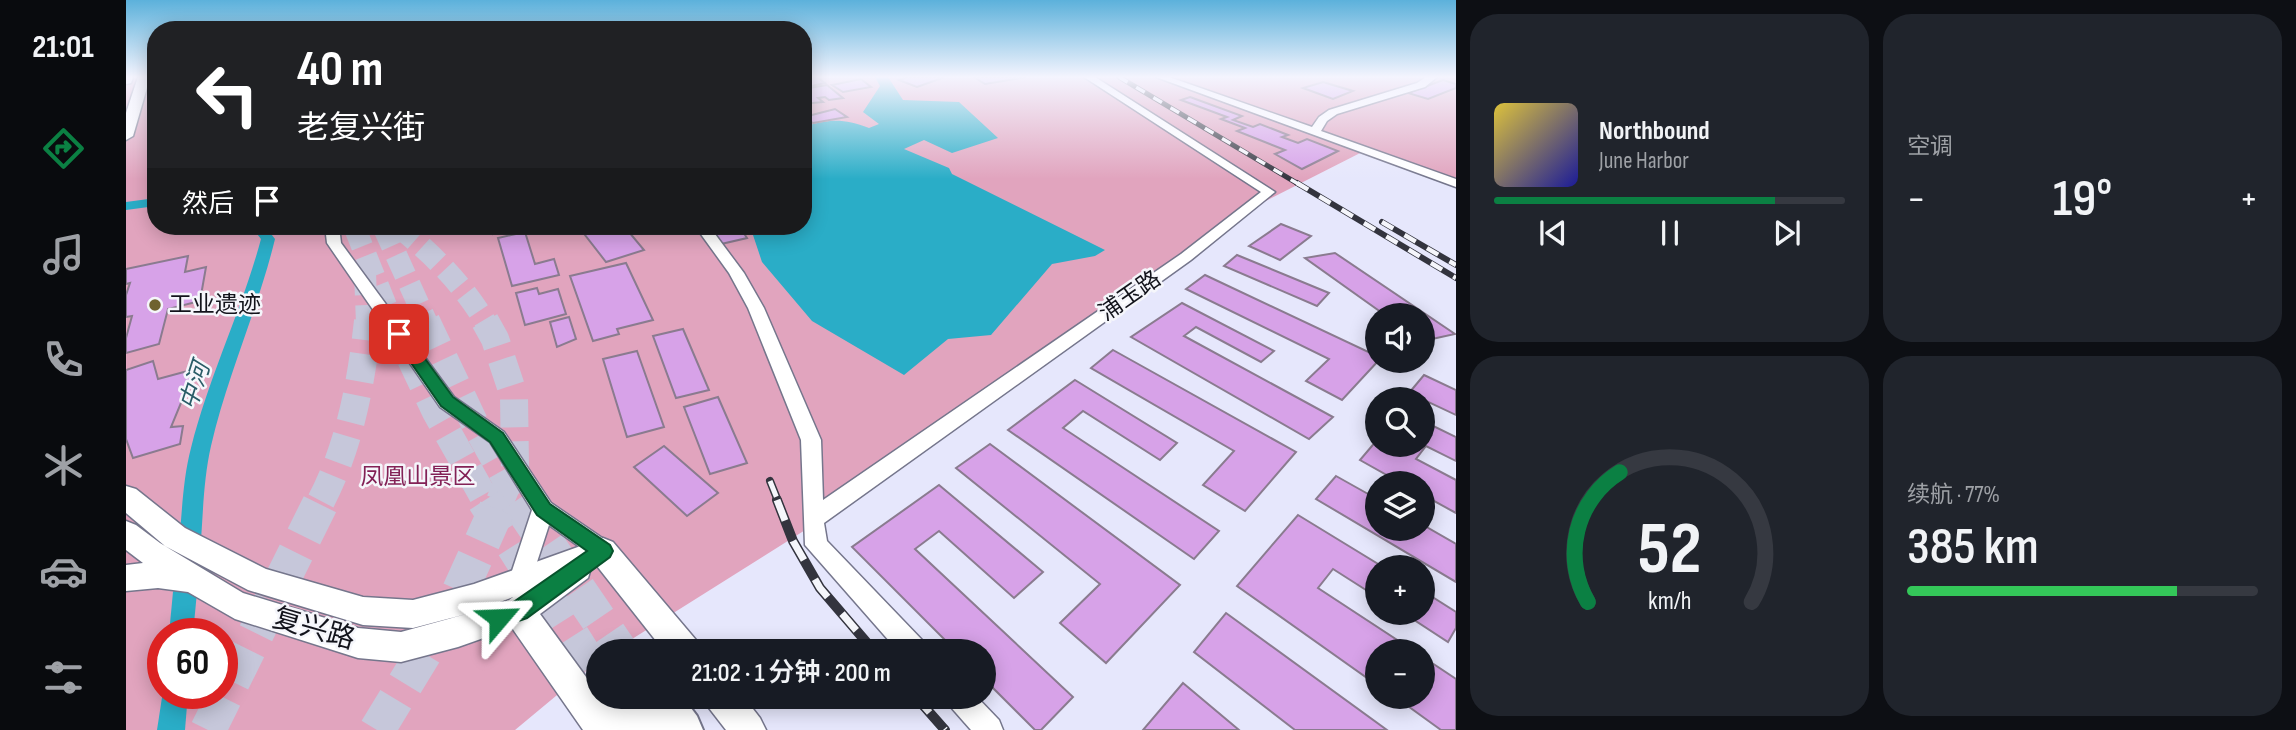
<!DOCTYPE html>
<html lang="zh">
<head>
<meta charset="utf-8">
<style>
	:root { --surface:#171b24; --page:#20242c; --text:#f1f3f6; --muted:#9ea1a6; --line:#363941; --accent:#0b8043 }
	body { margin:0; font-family:"Sofia Sans Condensed","Noto Sans SC",sans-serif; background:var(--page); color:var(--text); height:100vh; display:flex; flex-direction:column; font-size:26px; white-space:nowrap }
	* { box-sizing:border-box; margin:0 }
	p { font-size:23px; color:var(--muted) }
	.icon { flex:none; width:38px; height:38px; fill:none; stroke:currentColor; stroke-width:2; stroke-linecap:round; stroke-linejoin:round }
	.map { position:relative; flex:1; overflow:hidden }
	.sheet { display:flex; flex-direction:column; gap:14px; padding:14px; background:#0d0f14; width:840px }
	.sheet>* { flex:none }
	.banner { position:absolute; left:21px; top:21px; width:665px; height:214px; border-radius:28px; box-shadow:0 4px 18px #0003; background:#202124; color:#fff; overflow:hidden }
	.buttons { position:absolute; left:1239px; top:303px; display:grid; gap:14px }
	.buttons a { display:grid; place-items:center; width:70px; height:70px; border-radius:50%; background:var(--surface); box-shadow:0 4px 18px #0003; font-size:35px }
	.speed { position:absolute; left:21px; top:618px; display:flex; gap:14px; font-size:35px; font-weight:700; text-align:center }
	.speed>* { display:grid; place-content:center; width:91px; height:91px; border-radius:50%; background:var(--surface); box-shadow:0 4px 18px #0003; line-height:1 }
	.speed .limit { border:10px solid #d22; background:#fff; color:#111 }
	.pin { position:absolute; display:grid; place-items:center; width:60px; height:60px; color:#fff; margin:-30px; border-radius:14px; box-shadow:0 4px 10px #0006 }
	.me { position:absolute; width:77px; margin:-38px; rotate:64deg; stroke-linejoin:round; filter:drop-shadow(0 0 5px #0008) }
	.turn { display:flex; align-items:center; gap:24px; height:147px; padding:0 35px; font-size:32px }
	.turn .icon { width:91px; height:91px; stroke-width:2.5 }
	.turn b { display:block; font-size:49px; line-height:60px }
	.then { display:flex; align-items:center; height:66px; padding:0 35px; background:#0003; gap:14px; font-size:26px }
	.big { font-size:52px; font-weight:600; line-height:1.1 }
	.sheet .widget { flex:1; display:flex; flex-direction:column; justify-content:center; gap:10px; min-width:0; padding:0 24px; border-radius:28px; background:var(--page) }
	.sheet .dial { align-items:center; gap:0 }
	.dial svg { height:182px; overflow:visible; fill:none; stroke:var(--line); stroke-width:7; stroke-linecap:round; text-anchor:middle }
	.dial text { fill:var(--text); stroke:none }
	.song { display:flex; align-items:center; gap:21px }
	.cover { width:84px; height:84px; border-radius:10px; background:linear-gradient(135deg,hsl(50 70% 55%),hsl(240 70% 35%)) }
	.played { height:7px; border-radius:4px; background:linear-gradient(90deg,var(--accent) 80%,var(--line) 80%) }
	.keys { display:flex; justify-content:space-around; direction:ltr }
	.heat { display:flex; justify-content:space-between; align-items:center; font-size:38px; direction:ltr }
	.charge { height:10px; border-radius:5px; background:linear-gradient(90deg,#34c759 77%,var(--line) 0) }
	.sheet .tiles { flex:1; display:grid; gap:14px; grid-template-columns:repeat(2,1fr) }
	.trip { position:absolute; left:460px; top:639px; width:410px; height:70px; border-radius:35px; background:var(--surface); box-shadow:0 4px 18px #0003; font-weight:600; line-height:70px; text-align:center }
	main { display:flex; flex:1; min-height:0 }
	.tab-bar { display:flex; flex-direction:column; width:126px; justify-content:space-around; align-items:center; background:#090b0e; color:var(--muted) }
	.tab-bar .icon { width:49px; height:49px }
	.tab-bar .selected { color:var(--accent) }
	.tab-bar b { font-size:32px; color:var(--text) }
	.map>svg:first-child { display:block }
	.green { fill:#e1a4be; fill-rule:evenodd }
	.water { fill:#2aadc7 }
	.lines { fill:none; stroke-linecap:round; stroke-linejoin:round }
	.canal { fill:#2aadc7; fill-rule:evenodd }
	.building { fill:#d7a2e8; stroke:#8a7b8f; stroke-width:2 }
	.highway-tunnel-far2 { stroke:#c6c7da; stroke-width:22; stroke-dasharray:22 10; stroke-linecap:butt }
	.highway-tunnel-far1 { stroke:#c6c7da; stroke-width:28; stroke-dasharray:28 14; stroke-linecap:butt }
	.highway-tunnel { stroke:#c6c7da; stroke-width:36; stroke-dasharray:36 18; stroke-linecap:butt }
	.minor-casing { stroke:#75768c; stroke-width:3 }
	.major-casing { stroke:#75768c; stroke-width:3 }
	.highway-casing { stroke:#75768c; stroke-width:4 }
	.minor { fill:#fff; fill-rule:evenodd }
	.major { fill:#fff; fill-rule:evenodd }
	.highway { fill:#fff; fill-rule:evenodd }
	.rail-far3-casing { stroke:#33343e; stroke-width:5 }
	.rail-far2-casing { stroke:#33343e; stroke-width:6 }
	.rail-far1-casing { stroke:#33343e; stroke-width:8 }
	.rail-casing { stroke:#33343e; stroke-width:10 }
	.rail-far3 { stroke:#f5f6fb; stroke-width:3.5; stroke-dasharray:10; stroke-linecap:butt }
	.rail-far2 { stroke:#f5f6fb; stroke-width:4.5; stroke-dasharray:13; stroke-linecap:butt }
	.rail-far1 { stroke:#f5f6fb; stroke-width:5; stroke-dasharray:17; stroke-linecap:butt }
	.rail { stroke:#f5f6fb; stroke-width:7; stroke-dasharray:22; stroke-linecap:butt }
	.route { fill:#0b8043; stroke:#07532c; stroke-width:2 }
	.poi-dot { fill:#6f622f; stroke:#f5f6fb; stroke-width:2.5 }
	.labels { text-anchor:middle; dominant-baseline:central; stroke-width:5; stroke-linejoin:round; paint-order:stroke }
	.street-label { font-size:23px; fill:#12131b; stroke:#f5f6fb }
	.poi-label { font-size:23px; fill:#12131b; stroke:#f5f6fb; text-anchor:start }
	.park-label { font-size:23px; fill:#832156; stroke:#f5f6fb }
	.water-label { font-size:24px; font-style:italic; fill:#295c67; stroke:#f5f6fb }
	.near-street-label { font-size:28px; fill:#12131b; stroke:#f5f6fb }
</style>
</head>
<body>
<main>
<nav class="tab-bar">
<b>21:01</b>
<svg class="icon selected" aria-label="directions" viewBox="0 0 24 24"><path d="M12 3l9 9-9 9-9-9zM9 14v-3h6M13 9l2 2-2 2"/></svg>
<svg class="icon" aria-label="music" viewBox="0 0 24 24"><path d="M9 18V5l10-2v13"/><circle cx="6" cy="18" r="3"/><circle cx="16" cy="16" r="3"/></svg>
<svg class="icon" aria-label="phone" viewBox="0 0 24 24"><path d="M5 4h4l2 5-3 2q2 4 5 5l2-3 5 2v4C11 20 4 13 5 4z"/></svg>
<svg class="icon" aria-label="climate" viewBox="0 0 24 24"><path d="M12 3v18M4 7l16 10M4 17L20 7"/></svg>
<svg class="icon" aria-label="car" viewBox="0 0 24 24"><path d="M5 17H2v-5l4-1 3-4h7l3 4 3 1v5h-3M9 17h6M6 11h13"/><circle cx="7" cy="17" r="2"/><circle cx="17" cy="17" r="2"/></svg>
<svg class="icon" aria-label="filters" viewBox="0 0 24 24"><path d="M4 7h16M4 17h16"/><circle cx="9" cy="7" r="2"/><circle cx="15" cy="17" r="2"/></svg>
</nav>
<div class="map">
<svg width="1330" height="730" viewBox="0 0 1330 730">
	<rect width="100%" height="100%" fill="#e6e7fc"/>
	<path class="green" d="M 0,77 L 30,77 L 30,226 L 677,226 L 677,77 L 1330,77 L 1330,180 L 1244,148 L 1126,208 L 703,515 L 487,651 L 472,651 L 472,661 L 389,730 L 0,730 ZM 37,634 L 96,634 L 96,693 L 37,693 Z"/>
	<path class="water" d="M 749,77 L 762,77 L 777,100 L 833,102 L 872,138 L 826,153 L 798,140 L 778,149 L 823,168 L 826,174 L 979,250 L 969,256 L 926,264 L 865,335 L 822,339 L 778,375 L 686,321 L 636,262 L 627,235 L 637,226 L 677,226 L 677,127 C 703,119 717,118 743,128 L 753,124 L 737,112 L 754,86 Z"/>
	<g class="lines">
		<g class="canal">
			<polygon points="30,198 30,206 0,210 0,202"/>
			<path d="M 125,226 L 139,226 L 149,239 C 132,309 101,376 85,446 C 77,481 77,518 74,554 L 71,561 L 63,564 L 55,561 L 52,554 C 56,519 56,482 65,448 C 83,376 116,310 135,239 Z"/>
			<polygon points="59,581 67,585 71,592 67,634 43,634 47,592 51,585"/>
			<polygon points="37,691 62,693 59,730 31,730"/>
		</g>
	</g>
	<g class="building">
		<polygon points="677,77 691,77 699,83 681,87 677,84"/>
		<polygon points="782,77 814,77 816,78 791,87 773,80"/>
		<polygon points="848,77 901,77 859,84"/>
		<polygon points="735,79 745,87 717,92 706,85"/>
		<polygon points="1317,80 1330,84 1330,88 1302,99 1282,93"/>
		<polygon points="1197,82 1227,91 1207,99 1177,88"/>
		<polygon points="701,85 717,98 703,100 699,97 692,98 697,102 677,104 677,89"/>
		<polygon points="1064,97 1116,116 1107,120 1127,127 1134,124 1162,135 1156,137 1172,143 1181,139 1212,151 1176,169 1149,154 1159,150 1111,131 1119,128 1095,119 1101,117 1055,100"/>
		<polygon points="709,109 721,117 687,123 678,117"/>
		<polygon points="1155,224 1185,236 1154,260 1123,246"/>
		<polygon points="366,226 401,226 367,234"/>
		<polygon points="452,226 498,226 518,250 480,262"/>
		<polygon points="584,226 613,226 621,238 595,244"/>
		<polygon points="399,232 409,264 428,259 433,275 386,286 372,238"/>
		<polygon points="1209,253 1329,334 1297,341 1297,315 1259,315 1179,258"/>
		<polygon points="1111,255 1203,293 1191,306 1098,266"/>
		<polygon points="62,256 59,272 80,267 74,301 42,309 33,344 0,353 0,338 6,316 0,317 0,295 4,283 0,284 0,269"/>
		<polygon points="500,263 527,320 491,329 493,334 467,341 444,276"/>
		<polygon points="1079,275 1251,356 1253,360 1216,400 1180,381 1203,359 1060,289"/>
		<polygon points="411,288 413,294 432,289 440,314 399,325 390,293"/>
		<polygon points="1056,303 1148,351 1135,362 1070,327 1058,336 1207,417 1183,439 1005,337"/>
		<polygon points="443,317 450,339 431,347 424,322"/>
		<polygon points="557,329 583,390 550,398 527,336"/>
		<polygon points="987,350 1170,452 1119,511 1077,485 1108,451 965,368"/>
		<polygon points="511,351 538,427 501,437 477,359"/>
		<polygon points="27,361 32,379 69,369 45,427 57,426 54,444 7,458 0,439 0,370"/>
		<polygon points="1298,375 1330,390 1330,415 1283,393"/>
		<polygon points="949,380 1051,443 1034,460 957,411 937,428 1093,531 1068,559 882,430"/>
		<polygon points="592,397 621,463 584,474 558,407"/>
		<polygon points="1297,421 1330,437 1330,461 1300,446 1290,459 1330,480 1330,513 1297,495 1297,483 1275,483 1234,460 1251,440 1251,444 1297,444"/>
		<polygon points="864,444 1054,585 980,663 934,623 974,584 830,468"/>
		<polygon points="538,446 592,493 561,516 508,467"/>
		<polygon points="1210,476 1251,499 1251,528 1297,528 1297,525 1330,544 1330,582 1190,499"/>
		<polygon points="813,485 917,572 888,598 813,531 789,549 947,697 915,730 909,730 858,679 858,651 830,651 726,547"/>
		<polygon points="1172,515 1257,567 1251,567 1251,597 1207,569 1192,588 1288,651 1251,651 1251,685 1111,586"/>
		<polygon points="1297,591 1330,612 1330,628 1322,642 1276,612 1297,612"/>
		<polygon points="1100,613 1261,730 1169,730 1068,652"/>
		<polygon points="1297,657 1330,679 1330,730 1315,730 1268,696 1297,696"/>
		<polygon points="1057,683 1113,730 1017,730"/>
	</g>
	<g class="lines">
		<g class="highway-tunnel-far2">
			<polyline points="228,226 267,323"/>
			<polyline points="257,226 301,323"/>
			<path d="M 272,226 C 308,256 336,283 360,323"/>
			<polyline points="239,273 241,323"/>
		</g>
		<g class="highway-tunnel-far1">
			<polyline points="267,321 310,412 360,501"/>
			<polyline points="300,321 348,422 392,501"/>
			<polyline points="359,321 369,339 388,396 389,466 374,501"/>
			<path d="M 195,501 C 224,445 235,384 242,321"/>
		</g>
		<g class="highway-tunnel">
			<polyline points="359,500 472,678"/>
			<polyline points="391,500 494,651"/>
			<polyline points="82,730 196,500"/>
			<polyline points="251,730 329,602 375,500"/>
		</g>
		<defs>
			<g id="minor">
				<polygon points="958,77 969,77 1149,192 1065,260 698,523 701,541 798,642 802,651 772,651 679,545 675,440 622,308 603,273 569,226 583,226 618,273 638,308 695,440 697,500 1055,254 1135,192"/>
				<polygon points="1030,77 1043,77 1186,127 1193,117 1203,110 1291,83 1300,77 1311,77 1299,87 1211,114 1201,121 1195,131 1330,179 1330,187"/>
				<polygon points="199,226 213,226 215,243 328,397 378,432 425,503 485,544 488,551 485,558 477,561 469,558 423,525 400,596 392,599 384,596 380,589 406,510 364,442 314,407 201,243"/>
				<polygon points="819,696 850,696 873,720 877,730 845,730 823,705"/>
			</g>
			<g id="major">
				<polygon points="0,77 7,77 5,83 0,84"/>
				<polygon points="12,77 24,77 7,136 0,140 0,113"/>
				<path d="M 0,486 L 10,489 L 59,528 L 140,569 L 237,597 L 287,600 L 348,584 L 477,538 L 487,542 L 570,640 L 574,651 L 538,651 L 471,566 L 465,568 L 462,578 L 414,614 L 490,718 L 496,730 L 457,730 L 386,628 L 332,647 L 275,662 L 232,658 L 109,619 L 62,592 L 32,588 L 0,591 L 0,565 L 17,563 L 0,550 L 0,521 L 10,525 L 34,543 L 117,593 L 232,628 L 275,632 L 344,613 L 287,628 L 237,625 L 122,590 L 39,546 L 0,513 ZM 387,597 L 383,600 L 355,609 Z"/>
				<polygon points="578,696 617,696 634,718 640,730 600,730 583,708"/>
			</g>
			<polygon id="highway" points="472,683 472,696 556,696 571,716 577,730 488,730 473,710 467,696"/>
		</defs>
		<use href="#minor" class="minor-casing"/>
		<use href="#major" class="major-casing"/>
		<use href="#highway" class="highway-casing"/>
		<use href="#minor" class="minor"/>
		<use href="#major" class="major"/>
		<use href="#highway" class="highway"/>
		<defs>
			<polyline id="rail-far3" points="993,77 1174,185"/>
			<g id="rail-far2">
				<polyline points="1171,183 1330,278"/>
				<polyline points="1256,222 1330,265"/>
			</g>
			<polyline id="rail-far1" points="644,481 652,501"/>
			<g id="rail">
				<polyline points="651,500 667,541 694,588 748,651"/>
				<polyline points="789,696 819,730"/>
			</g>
		</defs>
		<use href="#rail-far3" class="rail-far3-casing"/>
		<use href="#rail-far2" class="rail-far2-casing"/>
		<use href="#rail-far1" class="rail-far1-casing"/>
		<use href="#rail" class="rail-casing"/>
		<use href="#rail-far3" class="rail-far3"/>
		<use href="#rail-far2" class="rail-far2"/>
		<use href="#rail-far1" class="rail-far1"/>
		<use href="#rail" class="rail"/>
	</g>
	<linearGradient id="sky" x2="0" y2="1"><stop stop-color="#5cb1db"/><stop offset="0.43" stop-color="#f4f4fe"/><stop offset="1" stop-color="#f4f4fe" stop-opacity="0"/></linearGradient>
	<rect width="1330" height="179" fill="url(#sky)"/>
	<polygon class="route" points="273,329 278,330 327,397 377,433 424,504 484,545 487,551 484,557 401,618 373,628 365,625 362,618 365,611 386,603 461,551 411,515 364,442 315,406 265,334"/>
	<circle class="poi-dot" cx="29" cy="305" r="7"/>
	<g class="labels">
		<g class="street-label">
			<text transform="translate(1004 296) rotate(-35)">浦玉路</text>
		</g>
		<g class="poi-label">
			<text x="43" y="305">工业遗迹</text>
		</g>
		<g class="park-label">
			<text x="292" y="477">凤凰山景区</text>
		</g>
		<g class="water-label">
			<text transform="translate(69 386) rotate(-72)">中河</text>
		</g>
		<g class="near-street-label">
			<text transform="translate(188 629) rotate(16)">复兴路</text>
		</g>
	</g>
</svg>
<div class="buttons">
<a><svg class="icon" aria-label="sound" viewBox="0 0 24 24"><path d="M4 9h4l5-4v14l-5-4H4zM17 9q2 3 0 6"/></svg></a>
<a><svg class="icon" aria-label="search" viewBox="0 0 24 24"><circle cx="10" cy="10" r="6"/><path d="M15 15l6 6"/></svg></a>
<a><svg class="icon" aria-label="layers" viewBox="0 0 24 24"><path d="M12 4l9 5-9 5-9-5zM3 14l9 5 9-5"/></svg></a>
<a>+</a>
<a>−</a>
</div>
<div class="speed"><div class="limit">60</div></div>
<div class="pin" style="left:273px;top:334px;background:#d93025"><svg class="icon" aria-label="arrive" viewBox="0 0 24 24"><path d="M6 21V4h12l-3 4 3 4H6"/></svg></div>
<svg class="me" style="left:373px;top:618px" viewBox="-20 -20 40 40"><path d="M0-17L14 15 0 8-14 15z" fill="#0b8043" stroke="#fff" stroke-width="4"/></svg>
<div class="trip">21:02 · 1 分钟 · 200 m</div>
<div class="banner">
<div class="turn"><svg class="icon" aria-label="left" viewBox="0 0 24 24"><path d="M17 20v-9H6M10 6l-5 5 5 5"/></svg><div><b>40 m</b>老复兴街</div></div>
<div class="then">然后<svg class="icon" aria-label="arrive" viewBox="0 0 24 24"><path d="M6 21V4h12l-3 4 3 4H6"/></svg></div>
</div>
</div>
<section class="sheet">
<div class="tiles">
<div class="widget">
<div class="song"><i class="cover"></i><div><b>Northbound</b><p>June Harbor</p></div></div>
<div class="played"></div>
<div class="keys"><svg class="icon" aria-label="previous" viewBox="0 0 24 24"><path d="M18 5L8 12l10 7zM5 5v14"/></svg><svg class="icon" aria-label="pause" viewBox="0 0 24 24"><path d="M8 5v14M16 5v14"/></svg><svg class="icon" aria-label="next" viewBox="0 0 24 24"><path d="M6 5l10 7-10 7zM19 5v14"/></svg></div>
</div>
<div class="widget"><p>空调</p>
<div class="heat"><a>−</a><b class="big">19°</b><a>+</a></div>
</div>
<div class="widget dial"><svg viewBox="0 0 100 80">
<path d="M14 69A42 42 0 1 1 86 69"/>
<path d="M14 69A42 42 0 0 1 28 12" stroke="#0b8043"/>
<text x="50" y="56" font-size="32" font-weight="700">52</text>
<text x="50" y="72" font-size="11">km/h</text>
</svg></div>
<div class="widget"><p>续航 · 77%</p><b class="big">385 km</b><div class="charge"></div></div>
</div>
</section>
</main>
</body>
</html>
